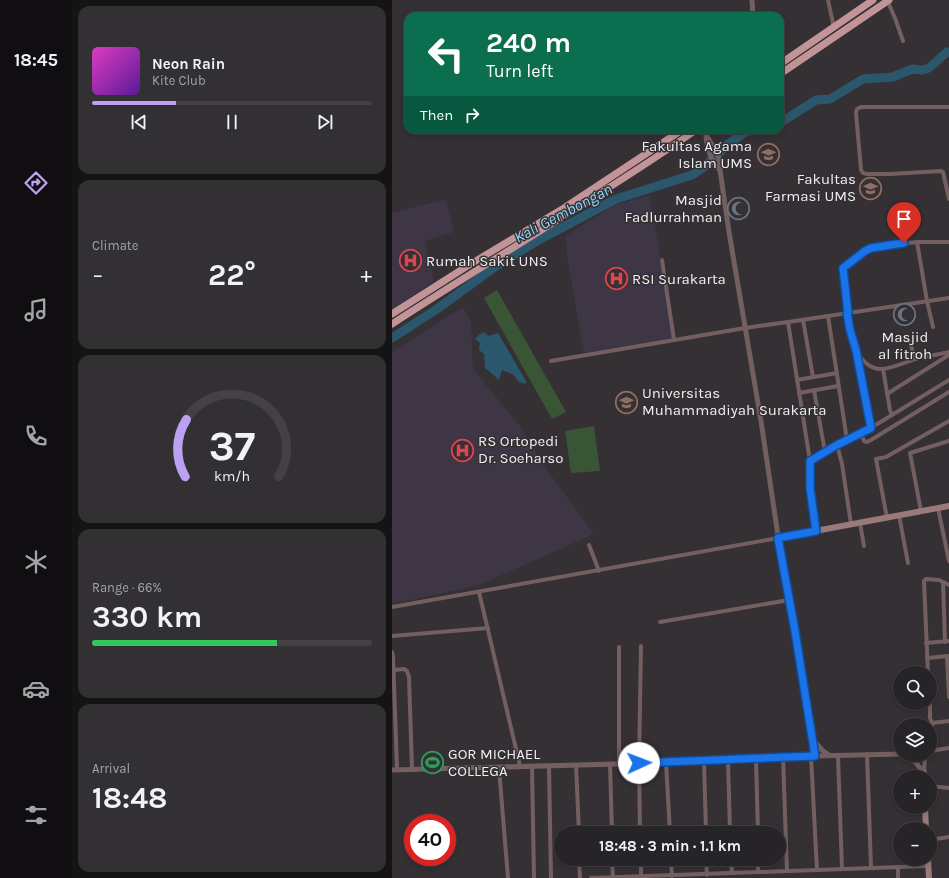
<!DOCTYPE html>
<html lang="en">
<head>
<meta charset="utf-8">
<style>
	:root { --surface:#272427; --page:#333033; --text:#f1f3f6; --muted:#a4a4a7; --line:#434144; --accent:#bca0f2 }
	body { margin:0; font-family:Karla,sans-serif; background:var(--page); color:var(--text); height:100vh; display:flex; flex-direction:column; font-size:15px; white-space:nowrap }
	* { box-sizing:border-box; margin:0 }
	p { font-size:13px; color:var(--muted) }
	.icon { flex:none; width:22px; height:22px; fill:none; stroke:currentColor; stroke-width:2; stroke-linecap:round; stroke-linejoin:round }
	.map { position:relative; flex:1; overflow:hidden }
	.panel { display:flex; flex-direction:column; gap:6px; padding:6px; background:#151415; width:320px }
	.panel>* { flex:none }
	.top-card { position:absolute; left:12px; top:12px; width:380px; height:122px; border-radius:12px; box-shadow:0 2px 6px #0003,0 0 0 1px var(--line); background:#0b6e4f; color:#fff; overflow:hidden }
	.controls { position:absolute; left:501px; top:666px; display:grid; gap:8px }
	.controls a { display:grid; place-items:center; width:44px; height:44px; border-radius:50%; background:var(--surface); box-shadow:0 2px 6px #0003,0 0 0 1px var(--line); font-size:20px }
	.speed { position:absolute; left:12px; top:814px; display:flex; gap:8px; font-size:20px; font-weight:700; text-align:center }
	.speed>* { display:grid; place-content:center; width:52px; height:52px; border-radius:50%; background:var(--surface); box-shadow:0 2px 6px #0003,0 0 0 1px var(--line); line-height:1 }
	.speed .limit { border:6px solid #d22; background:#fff; color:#111 }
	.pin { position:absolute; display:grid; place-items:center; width:34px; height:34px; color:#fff; margin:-41px -17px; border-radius:50% 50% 50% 0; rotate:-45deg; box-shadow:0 0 4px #0007 }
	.pin .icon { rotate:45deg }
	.me { position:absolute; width:44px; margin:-22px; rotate:88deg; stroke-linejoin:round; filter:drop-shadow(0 0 3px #0008) }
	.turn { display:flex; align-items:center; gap:14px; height:84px; padding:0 16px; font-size:18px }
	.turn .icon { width:52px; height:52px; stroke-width:2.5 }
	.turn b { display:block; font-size:28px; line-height:34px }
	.then { display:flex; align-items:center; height:38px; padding:0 16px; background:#0003; gap:8px; font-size:15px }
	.big { font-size:30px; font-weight:700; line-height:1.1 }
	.panel .card { flex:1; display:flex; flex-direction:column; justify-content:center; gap:6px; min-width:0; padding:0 14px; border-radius:12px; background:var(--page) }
	.panel .dial { align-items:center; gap:0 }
	.dial svg { height:104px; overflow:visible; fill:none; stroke:var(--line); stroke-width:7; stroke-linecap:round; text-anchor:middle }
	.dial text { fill:var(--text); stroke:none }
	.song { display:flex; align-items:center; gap:12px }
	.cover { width:48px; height:48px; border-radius:6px; background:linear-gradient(135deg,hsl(310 70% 55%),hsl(270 70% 35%)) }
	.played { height:4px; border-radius:2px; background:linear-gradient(90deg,var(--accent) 30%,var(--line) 30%) }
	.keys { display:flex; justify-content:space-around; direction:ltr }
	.heat { display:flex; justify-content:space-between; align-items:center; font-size:22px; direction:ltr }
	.charge { height:6px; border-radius:3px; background:linear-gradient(90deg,#34c759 66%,var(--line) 0) }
	.trip { position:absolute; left:162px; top:826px; width:232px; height:40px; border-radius:20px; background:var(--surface); box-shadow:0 2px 6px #0003,0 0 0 1px var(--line); font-weight:700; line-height:40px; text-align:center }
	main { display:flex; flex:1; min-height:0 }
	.tab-bar { display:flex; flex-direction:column; width:72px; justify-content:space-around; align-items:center; background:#100e10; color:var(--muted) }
	.tab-bar .icon { width:28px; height:28px }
	.tab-bar .selected { color:var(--accent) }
	.tab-bar b { font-size:18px; color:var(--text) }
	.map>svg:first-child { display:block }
	.medical { fill:#3e3545 }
	.green { fill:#3a5536 }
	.water { fill:#2b576d }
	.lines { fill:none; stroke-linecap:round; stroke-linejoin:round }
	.river { stroke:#2b576d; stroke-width:9 }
	.minor { stroke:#745f60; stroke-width:4 }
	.tertiary { stroke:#745f60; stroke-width:5 }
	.secondary { stroke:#99797a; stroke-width:6 }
	.trunk { stroke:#c39497; stroke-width:7 }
	.route-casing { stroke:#114b97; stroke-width:10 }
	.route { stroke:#1a73e8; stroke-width:7 }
	.labels { text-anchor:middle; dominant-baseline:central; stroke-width:3; stroke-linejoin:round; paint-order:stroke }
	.poi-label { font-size:15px; fill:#f0eef0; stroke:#343034; text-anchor:start }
	.water-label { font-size:16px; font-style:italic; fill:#8fd8fe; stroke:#343034 }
</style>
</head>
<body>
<main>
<nav class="tab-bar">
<b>18:45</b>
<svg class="icon selected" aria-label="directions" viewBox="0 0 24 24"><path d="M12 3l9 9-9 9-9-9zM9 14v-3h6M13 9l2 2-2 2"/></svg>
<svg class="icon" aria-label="music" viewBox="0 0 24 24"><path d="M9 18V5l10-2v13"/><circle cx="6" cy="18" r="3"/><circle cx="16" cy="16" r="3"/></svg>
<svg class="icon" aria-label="phone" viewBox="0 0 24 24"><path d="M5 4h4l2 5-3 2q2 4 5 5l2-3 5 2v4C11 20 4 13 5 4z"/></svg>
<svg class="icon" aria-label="climate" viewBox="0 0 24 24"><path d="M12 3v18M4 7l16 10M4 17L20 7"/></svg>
<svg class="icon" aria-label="car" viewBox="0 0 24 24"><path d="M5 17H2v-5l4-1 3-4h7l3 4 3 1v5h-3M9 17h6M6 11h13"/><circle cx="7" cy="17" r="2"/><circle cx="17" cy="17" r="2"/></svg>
<svg class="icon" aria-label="filters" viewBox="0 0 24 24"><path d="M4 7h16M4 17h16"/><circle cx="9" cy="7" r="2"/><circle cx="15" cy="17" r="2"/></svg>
</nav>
<section class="panel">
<div class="card">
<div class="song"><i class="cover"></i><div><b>Neon Rain</b><p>Kite Club</p></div></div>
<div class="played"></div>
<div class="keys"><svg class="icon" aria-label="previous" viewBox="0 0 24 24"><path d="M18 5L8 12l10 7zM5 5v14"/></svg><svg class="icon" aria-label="pause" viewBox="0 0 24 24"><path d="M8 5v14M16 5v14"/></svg><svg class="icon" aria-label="next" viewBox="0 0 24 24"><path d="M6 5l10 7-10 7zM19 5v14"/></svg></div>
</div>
<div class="card"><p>Climate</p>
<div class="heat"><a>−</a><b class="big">22°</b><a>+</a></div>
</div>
<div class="card dial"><svg viewBox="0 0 100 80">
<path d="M14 69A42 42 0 1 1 86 69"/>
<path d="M14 69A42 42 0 0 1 15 25" stroke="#bca0f2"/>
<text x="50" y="56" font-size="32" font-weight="700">37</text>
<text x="50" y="72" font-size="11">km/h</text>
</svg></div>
<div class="card"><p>Range · 66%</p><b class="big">330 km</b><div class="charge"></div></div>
<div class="card"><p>Arrival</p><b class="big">18:48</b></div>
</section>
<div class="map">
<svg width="557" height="878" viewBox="0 0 557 878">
	<rect width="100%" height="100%" fill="#343034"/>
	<g class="medical">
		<polygon points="257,195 267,248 280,339 192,353 175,257 175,248 173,236 223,205"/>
		<polygon points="54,199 62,232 33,241 42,281 0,311 0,213"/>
		<polygon points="71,307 79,323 81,369 128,426 158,474 202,534 85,586 0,604 0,352"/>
	</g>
	<g class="green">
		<polygon points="105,290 174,412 160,419 92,298"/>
		<polygon points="202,426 208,471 179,473 173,431"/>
	</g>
	<polygon class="water" points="92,332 96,336 106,333 134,381 133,384 126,381 122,375 110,370 107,380 93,368 92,354 87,350 88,343 83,339 88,334"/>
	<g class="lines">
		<g class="river">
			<polyline points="388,123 424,100 438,99 471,79 501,77 520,69 530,70 537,68 555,52 557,52"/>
			<polyline points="0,338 45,309 100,269 143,242 224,199 300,175 312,167 335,145 353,132 362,130"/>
		</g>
		<g class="minor">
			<polyline points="436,0 442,28"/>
			<polyline points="495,0 503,18 511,41"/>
			<polyline points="557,107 469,107 465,109 464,113 469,170 471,173 475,174 498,174 549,171 551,172 557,199"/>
			<polyline points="525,242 535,301 541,327"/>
			<polyline points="270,260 282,340"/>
			<path d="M 455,313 C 458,332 463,366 487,369 C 497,370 514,362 523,359 C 534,356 546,355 557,352"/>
			<polyline points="456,313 451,268 473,251 482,247 525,242 557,242"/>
			<polyline points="411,320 421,377"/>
			<polyline points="396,322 418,461 418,488 424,531"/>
			<polyline points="518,342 523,359"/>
			<polyline points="465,352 479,428"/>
			<polyline points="159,361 353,328 396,322 557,298"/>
			<polyline points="491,369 498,410 500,415"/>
			<polyline points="405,380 445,373"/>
			<polyline points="557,380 469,434 472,441 475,442 479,440 557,392"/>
			<polyline points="422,390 433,452"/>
			<polyline points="407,393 446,386"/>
			<polyline points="495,394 557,355"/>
			<polyline points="455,440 469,434"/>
			<polyline points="445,445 450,464 459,524"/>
			<polyline points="418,461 455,440 436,316"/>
			<polyline points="546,508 557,561"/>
			<polyline points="529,511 518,453 557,441"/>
			<polyline points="507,515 516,563"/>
			<polyline points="495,518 484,459 494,457 557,421"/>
			<polyline points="468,523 472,546"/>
			<polyline points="197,545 207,571"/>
			<polyline points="551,582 553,642"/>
			<polyline points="87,592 128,766"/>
			<polyline points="0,607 386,538"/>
			<polyline points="268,622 397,600"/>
			<polyline points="0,636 96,628"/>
			<polyline points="534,643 557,641"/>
			<polyline points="227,647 227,764"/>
			<polyline points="0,652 1,656 5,769"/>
			<polyline points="555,656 557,697"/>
			<polyline points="535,658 556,656"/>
			<polyline points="2,670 12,669 15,671 17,677 20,769"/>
			<polyline points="536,673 532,581 534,579 547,580 557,585"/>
			<polyline points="538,703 538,718 540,723 557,721"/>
			<polyline points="540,723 540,751"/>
			<polyline points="538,751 557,748"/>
			<polyline points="475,754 479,868"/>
			<polyline points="419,756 425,870"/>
			<polyline points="446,756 450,869"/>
			<polyline points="391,757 395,871"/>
			<polyline points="364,759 366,833"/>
			<polyline points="336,760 338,833"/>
			<polyline points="312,761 314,833"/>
			<polyline points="274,762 278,833"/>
			<polyline points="218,764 220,833"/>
			<polyline points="184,765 187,833"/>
			<polyline points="157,766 159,878"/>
			<polyline points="140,767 142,878"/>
			<polyline points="107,768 116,878"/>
			<polyline points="532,773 533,755"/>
			<polyline points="538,786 557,788"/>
			<polyline points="248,833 247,763 249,646"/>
			<polyline points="538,840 557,837"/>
			<polyline points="187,859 188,878"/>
			<polyline points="220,859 221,878"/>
			<polyline points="249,859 249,877"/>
			<polyline points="279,859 280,876"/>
			<polyline points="314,859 315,875"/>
			<polyline points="339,859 340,873"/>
			<polyline points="366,859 366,872"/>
			<polyline points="506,867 506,878"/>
			<polyline points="199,878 536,866"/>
		</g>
		<g class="tertiary">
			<polyline points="360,0 361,16"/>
			<path d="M 314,136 C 315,147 319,163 328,170"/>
			<polyline points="421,740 431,751 437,755"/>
			<polyline points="516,755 524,763 532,773"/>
			<polyline points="423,756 508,754"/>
			<path d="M 0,770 L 297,762 L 423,756 L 403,631 L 390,563 L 369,421 L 337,232 L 328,170 C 330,155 317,143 312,130"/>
		</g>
		<g class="secondary">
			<polyline points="386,538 557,506"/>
			<polyline points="532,777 532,773"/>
			<polyline points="533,807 534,829"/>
			<polyline points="536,859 537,878"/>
		</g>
		<g class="trunk">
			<polyline points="388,64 481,0"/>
			<polyline points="388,74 497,0"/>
			<polyline points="0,314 77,265 172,208 290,130"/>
			<path d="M 0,324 C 101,258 205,199 304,130"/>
		</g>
	</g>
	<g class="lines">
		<defs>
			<polyline id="route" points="247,763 423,756 403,631 386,538 424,531 418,488 418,461 445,445 479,428 464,350 458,330 455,313 456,313 451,268 473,251 479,248 512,243"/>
		</defs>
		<use href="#route" class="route-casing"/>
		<use href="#route" class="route"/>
	</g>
	<defs>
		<symbol id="university-ring" viewBox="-11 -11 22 22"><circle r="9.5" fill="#343034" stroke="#8d6e63" stroke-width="1.5"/><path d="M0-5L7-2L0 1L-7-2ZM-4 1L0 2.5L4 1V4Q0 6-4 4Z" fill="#8d6e63"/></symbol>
		<symbol id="mosque-ring" viewBox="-11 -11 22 22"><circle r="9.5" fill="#343034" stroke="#6b7280" stroke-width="1.5"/><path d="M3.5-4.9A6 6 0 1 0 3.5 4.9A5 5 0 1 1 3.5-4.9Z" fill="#6b7280"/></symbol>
		<symbol id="hospital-ring" viewBox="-11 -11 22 22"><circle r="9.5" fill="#343034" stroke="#e0444e" stroke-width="1.5"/><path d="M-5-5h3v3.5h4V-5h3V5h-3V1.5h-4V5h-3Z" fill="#e0444e"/></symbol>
		<symbol id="stadium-ring" viewBox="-11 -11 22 22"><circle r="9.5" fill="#343034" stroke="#2e9e5b" stroke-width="1.5"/><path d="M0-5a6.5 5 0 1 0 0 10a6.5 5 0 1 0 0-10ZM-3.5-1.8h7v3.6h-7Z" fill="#2e9e5b"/></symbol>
	</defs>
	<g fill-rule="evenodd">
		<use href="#university-ring" x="364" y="142" width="25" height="25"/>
		<use href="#university-ring" x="466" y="176" width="25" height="25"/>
		<use href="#mosque-ring" x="334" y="196" width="25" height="25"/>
		<use href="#hospital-ring" x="6" y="248" width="25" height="25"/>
		<use href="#hospital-ring" x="212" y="266" width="25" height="25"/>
		<use href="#mosque-ring" x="500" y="302" width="25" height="25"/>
		<use href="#university-ring" x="222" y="390" width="25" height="25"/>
		<use href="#hospital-ring" x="58" y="438" width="25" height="25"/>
		<use href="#stadium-ring" x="28" y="750" width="25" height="25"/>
	</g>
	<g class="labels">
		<g class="poi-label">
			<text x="360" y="146" text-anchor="end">Fakultas Agama<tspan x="360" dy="17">Islam UMS</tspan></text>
			<text x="464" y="179" text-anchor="end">Fakultas<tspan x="464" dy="17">Farmasi UMS</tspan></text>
			<text x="330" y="200" text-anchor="end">Masjid<tspan x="330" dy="17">Fadlurrahman</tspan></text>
			<text x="34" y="261">Rumah Sakit UNS</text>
			<text x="240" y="279">RSI Surakarta</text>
			<text x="513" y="337" text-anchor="middle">Masjid<tspan x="513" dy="17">al fitroh</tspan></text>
			<text x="250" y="393">Universitas<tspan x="250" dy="17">Muhammadiyah Surakarta</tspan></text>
			<text x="86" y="441">RS Ortopedi<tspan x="86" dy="17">Dr. Soeharso</tspan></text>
			<text x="56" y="754">GOR MICHAEL<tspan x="56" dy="17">COLLEGA</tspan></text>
		</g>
		<g class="water-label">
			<text transform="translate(171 213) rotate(-28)">Kali Gembongan</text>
		</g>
	</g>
</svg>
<div class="controls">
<a><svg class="icon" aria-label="search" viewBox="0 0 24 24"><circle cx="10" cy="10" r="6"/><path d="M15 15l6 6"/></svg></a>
<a><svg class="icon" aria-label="layers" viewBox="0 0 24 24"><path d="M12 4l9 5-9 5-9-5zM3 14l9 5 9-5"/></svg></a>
<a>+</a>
<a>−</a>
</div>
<div class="speed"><div class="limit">40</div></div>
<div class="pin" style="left:512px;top:243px;background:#d93025"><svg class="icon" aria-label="arrive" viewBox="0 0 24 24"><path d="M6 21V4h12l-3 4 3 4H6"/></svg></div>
<svg class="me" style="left:247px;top:763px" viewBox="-20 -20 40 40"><circle r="19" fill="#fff"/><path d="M0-13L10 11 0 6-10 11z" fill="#1a73e8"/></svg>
<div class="trip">18:48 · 3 min · 1.1 km</div>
<div class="top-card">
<div class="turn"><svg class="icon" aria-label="left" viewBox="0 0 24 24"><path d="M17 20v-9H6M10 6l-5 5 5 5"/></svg><div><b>240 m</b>Turn left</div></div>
<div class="then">Then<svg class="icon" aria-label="right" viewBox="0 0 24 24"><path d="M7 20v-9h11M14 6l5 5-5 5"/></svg></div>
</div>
</div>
</main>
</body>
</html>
